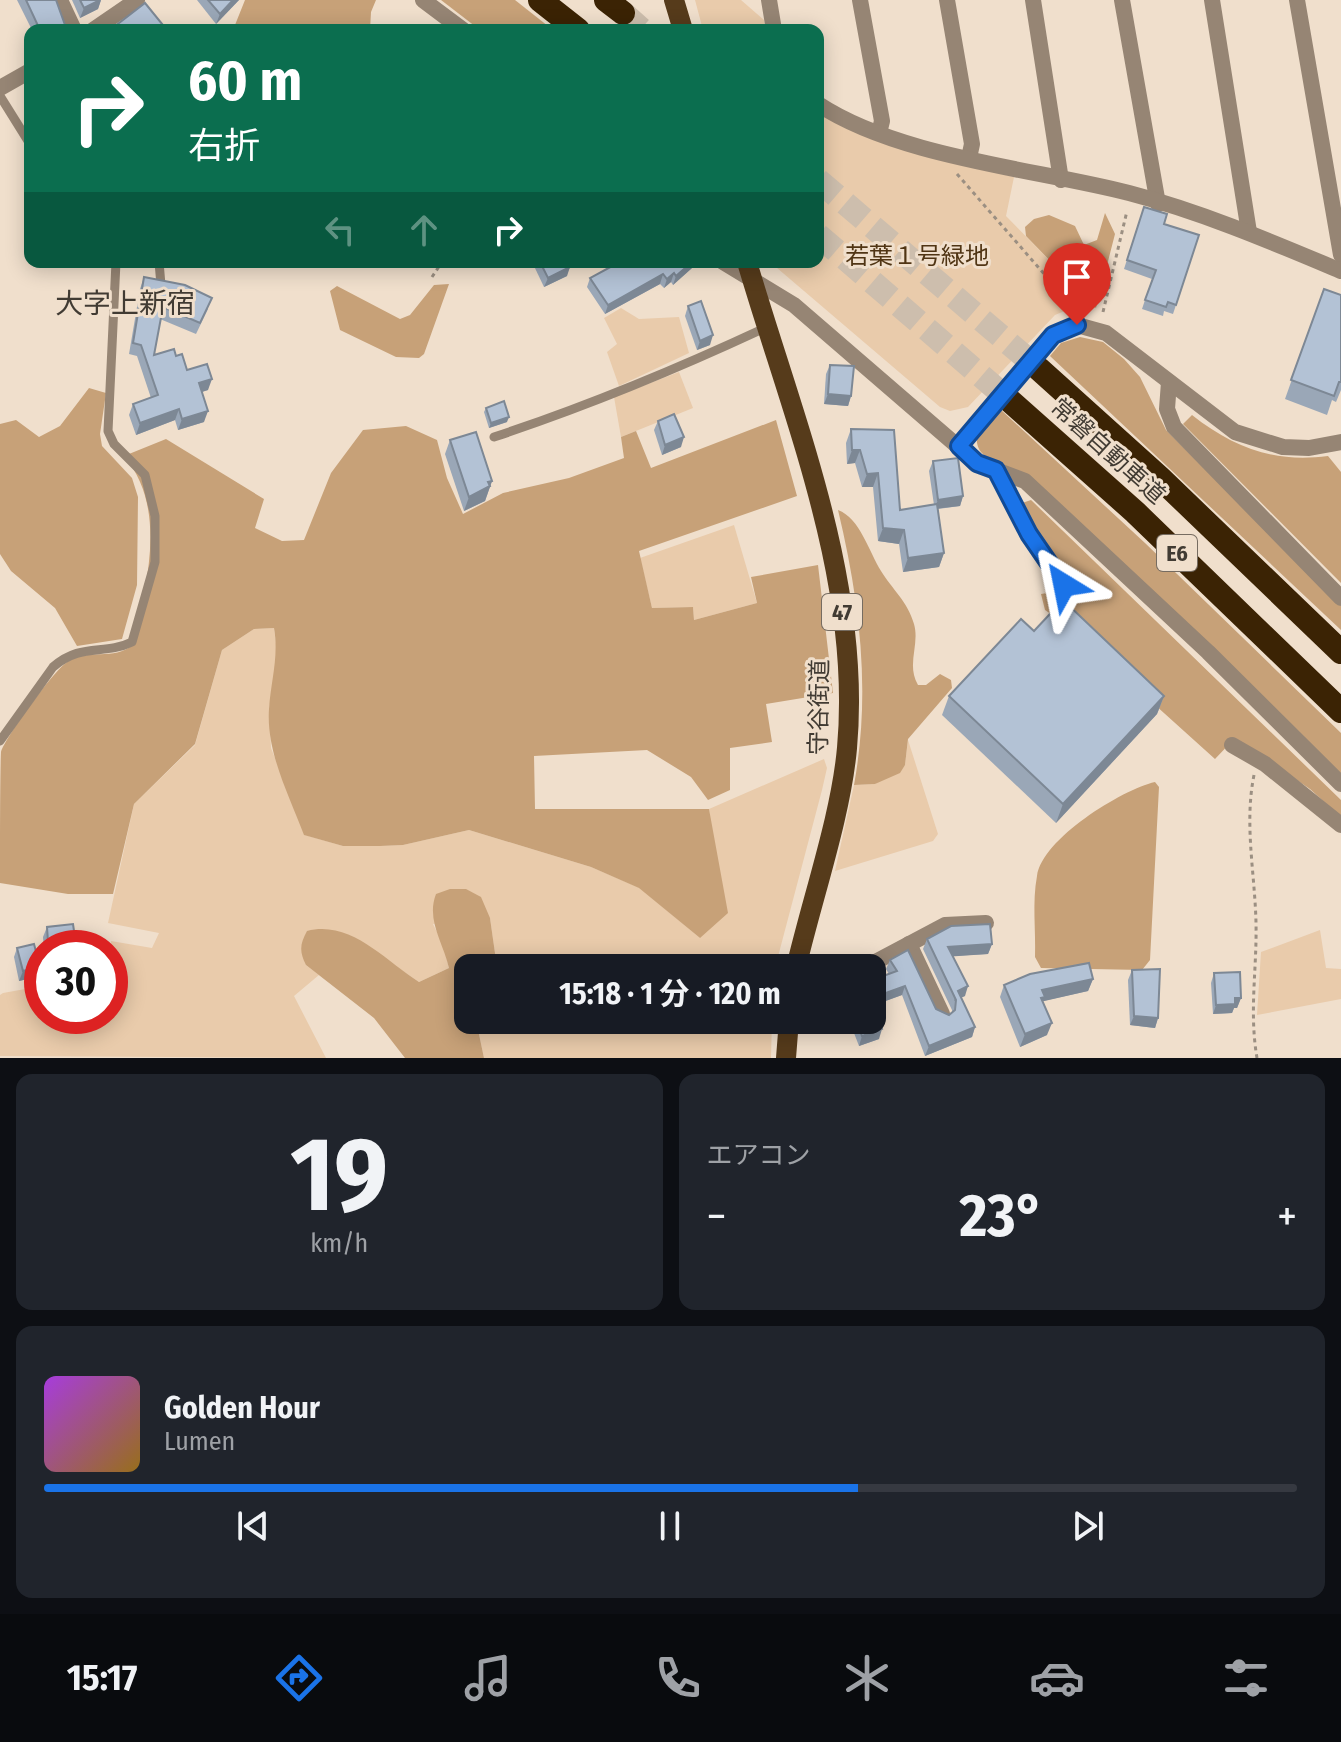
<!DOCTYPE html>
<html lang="ja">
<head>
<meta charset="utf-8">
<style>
	:root { --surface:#171b24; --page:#20242c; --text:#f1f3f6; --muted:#9ea1a6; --line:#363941; --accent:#1a73e8 }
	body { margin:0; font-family:"Fira Sans Condensed","Noto Sans JP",sans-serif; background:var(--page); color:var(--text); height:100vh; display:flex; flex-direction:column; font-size:30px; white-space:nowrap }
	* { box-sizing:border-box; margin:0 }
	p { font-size:26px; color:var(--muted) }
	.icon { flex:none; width:44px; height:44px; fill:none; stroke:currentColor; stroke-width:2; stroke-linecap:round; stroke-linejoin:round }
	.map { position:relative; height:1058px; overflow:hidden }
	.details { display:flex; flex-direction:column; gap:16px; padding:16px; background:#0d0f14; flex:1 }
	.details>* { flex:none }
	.top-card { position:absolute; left:24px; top:24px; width:800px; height:244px; border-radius:16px; box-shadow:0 4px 20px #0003; background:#0b6e4f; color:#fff; overflow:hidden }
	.speed { position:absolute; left:24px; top:930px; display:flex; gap:16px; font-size:40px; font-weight:700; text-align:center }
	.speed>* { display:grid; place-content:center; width:104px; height:104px; border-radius:50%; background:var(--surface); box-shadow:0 4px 20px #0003; line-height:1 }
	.speed .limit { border:12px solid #d22; background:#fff; color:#111 }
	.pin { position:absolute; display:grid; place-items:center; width:68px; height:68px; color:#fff; margin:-82px -34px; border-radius:50% 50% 50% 0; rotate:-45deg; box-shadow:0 0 8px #0007 }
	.pin .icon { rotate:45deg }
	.me { position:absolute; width:88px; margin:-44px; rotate:325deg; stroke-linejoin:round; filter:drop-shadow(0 0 6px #0008) }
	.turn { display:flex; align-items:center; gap:28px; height:168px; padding:0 32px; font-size:36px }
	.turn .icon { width:104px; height:104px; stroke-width:2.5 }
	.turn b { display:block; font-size:56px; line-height:68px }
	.lanes { display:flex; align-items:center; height:76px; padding:0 32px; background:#0003; justify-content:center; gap:40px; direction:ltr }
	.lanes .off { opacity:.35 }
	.big { font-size:60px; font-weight:700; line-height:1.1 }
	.details .card { flex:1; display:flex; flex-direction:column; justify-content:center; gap:12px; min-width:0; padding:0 28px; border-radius:16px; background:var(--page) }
	.details .dial { align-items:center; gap:0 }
	.dial b { font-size:104px; line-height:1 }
	.song { display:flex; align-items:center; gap:24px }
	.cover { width:96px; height:96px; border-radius:12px; background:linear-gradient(135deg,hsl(280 70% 55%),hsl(40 70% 35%)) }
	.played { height:8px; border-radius:4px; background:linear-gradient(90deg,var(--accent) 65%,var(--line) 65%) }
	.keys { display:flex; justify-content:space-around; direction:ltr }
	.heat { display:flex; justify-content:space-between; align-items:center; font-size:44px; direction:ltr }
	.details .tiles { flex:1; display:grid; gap:16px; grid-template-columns:1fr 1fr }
	.card:last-child { grid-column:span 2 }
	.trip { position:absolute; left:454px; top:954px; width:432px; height:80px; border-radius:16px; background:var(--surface); box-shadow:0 4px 20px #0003; font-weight:700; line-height:80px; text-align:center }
	.tabs { display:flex; height:128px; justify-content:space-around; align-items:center; background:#090b0e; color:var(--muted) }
	.tabs .icon { width:56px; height:56px }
	.tabs .active { color:var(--accent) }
	.tabs b { font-size:36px; color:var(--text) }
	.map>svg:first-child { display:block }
	.green { fill:#e9cbab }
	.forest { fill:#c7a178 }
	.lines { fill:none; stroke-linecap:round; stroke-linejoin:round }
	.highway-tunnel { stroke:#cdbead; stroke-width:24; stroke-dasharray:24 12; stroke-linecap:butt }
	.path { stroke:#9b8f82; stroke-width:3; stroke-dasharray:4 4; stroke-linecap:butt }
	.lane { stroke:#968574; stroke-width:9 }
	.street { stroke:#968574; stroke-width:16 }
	.primary { stroke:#563b1b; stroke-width:20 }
	.highway { stroke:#3b2304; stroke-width:24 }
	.wall { fill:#9aa7b7 }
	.shaded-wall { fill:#7d8895 }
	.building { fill:#b3c2d5; stroke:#7d8895; stroke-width:2 }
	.route-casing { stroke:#114b97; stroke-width:20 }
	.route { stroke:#1a73e8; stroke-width:14 }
	.labels { text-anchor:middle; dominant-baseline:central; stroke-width:6; stroke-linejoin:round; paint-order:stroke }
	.shield { fill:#f0dfcc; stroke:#766c61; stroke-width:2 }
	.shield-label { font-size:22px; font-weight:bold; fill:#413b33 }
	.park-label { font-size:24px; fill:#503514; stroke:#f0dfcc }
	.street-label { font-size:24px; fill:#413b33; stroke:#f0dfcc }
	.quarter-label { font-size:28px; fill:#413b33; stroke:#f0dfcc }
</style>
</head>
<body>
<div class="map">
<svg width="1341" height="1058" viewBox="0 0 1341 1058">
	<rect width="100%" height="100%" fill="#f0dfcc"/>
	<g class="green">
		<polygon points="695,0 741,0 764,20 766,30 703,30"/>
		<polygon points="818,110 956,163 1014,177 1006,216 1096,308 1072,308 1055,315 968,407 950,411 940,407 770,262 818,262"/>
		<polygon points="621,308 639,319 679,317 689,353 619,386 607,352 617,344 604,318"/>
		<polygon points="679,372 693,408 621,437 614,397"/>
		<polygon points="734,525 757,603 694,620 693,607 652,608 640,558"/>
		<polygon points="274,628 278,660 269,709 271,748 305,835 343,846 380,846 403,845 469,830 591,867 640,888 700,938 712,837 709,809 824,759 827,768 822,790 775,968 495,968 497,967 490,918 433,924 443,944 449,968 419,982 388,961 306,965 319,975 294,996 326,1058 0,1056 0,995 3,993 42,986 42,1016 110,1016 111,941 152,948 159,933 108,923 134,804 195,745 222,650 254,629"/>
		<polygon points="908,740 938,834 933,841 835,871 854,785 875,784 905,765"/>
		<polygon points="1320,930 1326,968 1341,969 1341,999 1257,1015 1261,952"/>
		<polygon points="476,1020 772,1020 771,1058 484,1058"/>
	</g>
	<g class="forest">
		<polygon points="245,0 376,0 371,12 370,30 233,30"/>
		<polygon points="441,0 515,0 553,30 480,30"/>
		<polygon points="1105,213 1115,234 1096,308 1026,236 1025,227 1034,219 1049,215 1075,226 1084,245 1097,240"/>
		<polygon points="449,284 424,354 419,358 396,357 340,330 330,291 337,286 400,319 410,315 434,285"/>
		<polygon points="1080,337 1103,342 1124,359 1140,377 1166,430 1341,606 1341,630 1050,356 1061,343"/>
		<polygon points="89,388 106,393 100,434 102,446 132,478 138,497 137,585 122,639 77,646 55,608 11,571 0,554 0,424 16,420 39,437 60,426"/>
		<path d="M 1000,409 L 1145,543 L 1341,733 L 1341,778 L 1017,471 C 1000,463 974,459 977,436 Z"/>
		<path d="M 1192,415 C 1234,448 1274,463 1328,456 L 1341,472 L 1341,583 L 1183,424 Z"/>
		<path d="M 776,420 L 797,496 L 639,551 L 652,608 L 693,607 L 694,620 L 757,603 L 751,577 L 818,565 L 833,693 L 766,704 L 772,742 L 730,748 L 730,790 L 708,800 L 691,777 L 647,750 L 534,756 L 535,809 L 709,809 L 728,913 L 700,938 L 639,888 L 591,867 L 469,830 L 403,845 L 380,846 L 343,846 L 304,835 C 289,795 266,752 269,709 C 271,680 279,657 274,628 L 254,629 L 222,650 L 195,744 L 134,804 L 113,894 L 68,894 L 0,883 C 0,854 0,775 1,752 C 7,735 52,673 67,662 C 87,648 115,661 132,645 C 147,585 168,508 124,456 L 166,439 L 264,499 L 255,528 L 282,541 L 304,540 L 331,473 L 363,430 L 406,426 L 437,440 L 447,478 L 463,514 L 503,493 L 569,478 L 624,458 L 621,437 L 636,431 L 651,468 Z"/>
		<polygon points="1031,500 1341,800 1341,817 1310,789 1235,738 1215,759 1063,622 1045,610 1041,594 1060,591 1022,503"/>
		<path d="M 838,510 C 860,518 869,552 881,571 C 892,589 908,602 914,624 C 920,645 906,664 918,685 L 926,685 L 940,674 L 951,680 L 952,688 L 908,739 L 905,765 L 900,773 L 875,784 L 854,785 C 871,692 860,602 838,510 Z"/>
		<path d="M 1155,782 L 1159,787 L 1150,960 L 1142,970 L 1041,968 L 1035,957 C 1036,931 1032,902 1037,876 C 1042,839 1121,790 1155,782 Z"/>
		<path d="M 450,889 L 466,889 L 481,897 L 490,918 L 497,967 L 468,968 L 468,1020 L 476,1020 L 484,1058 L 405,1058 L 374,1018 L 306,965 C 299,951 300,944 307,931 C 351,920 384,960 419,982 L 449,968 C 443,942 426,920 436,894 Z"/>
	</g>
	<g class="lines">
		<g class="highway-tunnel">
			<polyline points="623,13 642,30"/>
			<polyline points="818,180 1039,369"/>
			<polyline points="818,235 1009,400"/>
		</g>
		<g class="path">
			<polyline points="957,174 1073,307"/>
			<polyline points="432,277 442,262"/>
			<polyline points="1103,312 1127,211"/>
			<path d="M 1254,775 C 1244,824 1255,874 1256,923 C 1257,969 1249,1012 1257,1058"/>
		</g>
		<g class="lane">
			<polyline points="0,96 30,144"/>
			<polyline points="159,262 161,285"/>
			<path d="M 494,437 C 588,406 677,369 767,327"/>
			<path d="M 0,741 L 53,667 C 82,642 103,656 132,642 L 155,562 L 155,516 L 145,475 L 114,444 L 108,431 L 116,262"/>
		</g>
		<g class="street">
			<polyline points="60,0 74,30"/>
			<polyline points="423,0 463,30"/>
			<polyline points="769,0 774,30"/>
			<polyline points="860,0 882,121 879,133"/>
			<polyline points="947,0 972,144 969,158"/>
			<polyline points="1033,0 1061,180"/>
			<polyline points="1122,0 1158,204"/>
			<polyline points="1212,0 1249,232"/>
			<polyline points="1297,0 1341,255"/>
			<polyline points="93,30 137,0"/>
			<polyline points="0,88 30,71"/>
			<path d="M 818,104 C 898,157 1035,169 1129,193 C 1202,212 1272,242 1341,271"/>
			<polyline points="723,262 794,305 977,463 1025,481 1208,652 1341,784"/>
			<polyline points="1169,382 1167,409 1174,427 1341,598"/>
			<polyline points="959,446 1053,335 1077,325 1106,333 1235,432 1283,447 1309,448 1341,442"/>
			<polyline points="996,470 1029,534 1064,585"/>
			<polyline points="1232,745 1265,764 1341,825"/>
			<polyline points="909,944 942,1014"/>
			<polyline points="864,968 945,925 986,923"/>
		</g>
		<g class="primary">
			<polyline points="674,0 683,30"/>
			<path d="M 747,262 C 793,419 862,581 847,748 C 841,816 812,899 796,968"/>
			<polyline points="786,1058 789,1020"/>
		</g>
		<g class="highway">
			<polyline points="540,0 578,30"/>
			<polyline points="606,0 623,13"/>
			<polyline points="1039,369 1160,478 1341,652"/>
			<polyline points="1009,400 1135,512 1341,711"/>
		</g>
	</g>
	<g class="wall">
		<polygon points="17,0 56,0 65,25 64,30 32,30"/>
		<polygon points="72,0 101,0 98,9 80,18"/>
		<polygon points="197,0 239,0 216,24"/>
		<polygon points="1144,207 1164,224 1199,235 1173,314 1164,311 1163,316 1142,309 1152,279 1124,269"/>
		<polygon points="535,262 568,262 567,276 544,287 534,266"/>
		<polygon points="606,262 695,262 692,268 673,285 671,282 664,288 660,284 605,314 587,287 590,278 610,267"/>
		<polygon points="144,277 208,309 196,334 160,319 154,355 176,356 187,370 208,390 202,392 204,422 178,430 175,420 136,435 129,415 133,404 151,398 137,356 129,354 140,289"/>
		<polygon points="1324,289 1341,295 1341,390 1336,402 1332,400 1327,415 1285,399"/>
		<polygon points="688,306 710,345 697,350 685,316"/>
		<polygon points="830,365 851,396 848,406 824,404 826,374"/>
		<polygon points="486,408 507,422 489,428 484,412"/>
		<polygon points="658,421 681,447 662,455 654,430"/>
		<polygon points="851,429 900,510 934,505 929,471 933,461 963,496 960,506 938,509 944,553 939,567 903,572 899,544 878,541 873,487 862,487 855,463 847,464 846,443"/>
		<polygon points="450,440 492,481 485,501 464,511 445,454"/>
		<polygon points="1034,631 1164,696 1157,714 1056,823 942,715 949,696"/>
		<polygon points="47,927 75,938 72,948 44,948 43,937"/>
		<polygon points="927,939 992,944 988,954 952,956 965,996 961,997 975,1027 972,1037 925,1056 902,995 874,1005 879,1039 859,1046 849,1020 872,1020 872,980 889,974 886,969 890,960 936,1009 949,1015 952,1012 952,1010 923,949"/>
		<polygon points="17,948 40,967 36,977 19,981 14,957"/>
		<polygon points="1132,970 1158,1018 1155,1028 1130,1025 1128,980"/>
		<polygon points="1214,973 1241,998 1237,1008 1234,1008 1232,1013 1213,1014 1211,983"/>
		<polygon points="1093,979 1088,991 1043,1001 1047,1035 1020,1047 1000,997 1004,985"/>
	</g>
	<g class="shaded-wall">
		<polygon points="101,0 98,9 80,18 84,8"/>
		<polygon points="233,0 239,0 216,24 220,14"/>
		<polygon points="692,262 695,262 692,268 673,285 676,276"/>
		<polygon points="570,267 567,276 544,287 548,278"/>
		<polygon points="674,273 671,282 664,288 667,279"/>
		<polygon points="663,274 660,284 605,314 608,305"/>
		<polygon points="713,335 710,345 697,350 700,341"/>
		<polygon points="212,379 208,390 195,394 199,383"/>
		<polygon points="828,394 851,396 848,406 824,404"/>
		<polygon points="179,409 175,420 136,435 140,423"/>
		<polygon points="208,411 204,422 178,430 182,419"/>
		<polygon points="509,417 507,422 489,428 491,423"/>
		<polygon points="684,437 681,447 662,455 665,445"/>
		<polygon points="852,450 860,450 855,463 847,464"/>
		<polygon points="878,473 873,487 862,487 867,474"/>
		<polygon points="492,481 485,501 464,511 469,497 488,482"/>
		<polygon points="963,496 960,506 934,509 938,500"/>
		<polygon points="883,528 904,530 899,544 878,541"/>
		<polygon points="944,553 939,567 903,572 908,558"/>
		<polygon points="1164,696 1157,714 1056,823 1063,804"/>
		<polygon points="75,938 72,948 46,948 48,942"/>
		<polygon points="992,944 988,954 944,957 948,947"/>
		<polygon points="40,967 36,977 19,981 23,971"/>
		<polygon points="1093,979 1088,991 1040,1002 1042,990"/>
		<polygon points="905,986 902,995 872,1006 872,998"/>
		<polygon points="968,986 965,996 954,1001 958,991"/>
		<polygon points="1235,998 1241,998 1237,1008 1234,1008 1232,1013 1213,1014 1216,1005"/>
		<polygon points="1134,1016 1158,1018 1155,1028 1130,1025"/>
		<polygon points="1052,1023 1047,1035 1020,1047 1025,1034"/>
		<polygon points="975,1027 972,1037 925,1056 929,1046"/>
		<polygon points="882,1029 879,1039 859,1046 862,1036"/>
	</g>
	<g class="building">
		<polygon points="26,0 56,0 65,25 55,30 40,30"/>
		<polygon points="80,0 100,0 84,8"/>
		<polygon points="208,0 233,0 220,14"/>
		<polygon points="145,3 167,30 110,30"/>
		<polygon points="1144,207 1167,214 1164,224 1199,235 1176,305 1168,302 1166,307 1145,300 1156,270 1127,260"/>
		<polygon points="540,262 568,262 570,267 548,278"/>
		<polygon points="615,262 692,262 676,276 674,273 667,279 663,274 608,305 590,278 616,264"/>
		<polygon points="144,277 185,285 212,298 200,323 163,307 154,355 174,349 176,356 182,354 187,370 207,364 212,379 199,383 208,411 182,419 179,409 140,423 133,404 158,395 141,345 133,343"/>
		<polygon points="1324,289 1341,295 1341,382 1339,382 1334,396 1291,380"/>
		<polygon points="701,301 713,335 700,341 688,306"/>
		<polygon points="830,365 854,366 851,396 828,394"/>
		<polygon points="504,401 509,417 491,423 486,408"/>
		<polygon points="674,414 684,437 665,445 658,421"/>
		<polygon points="851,429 894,430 900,510 937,504 944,553 908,558 904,530 883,528 878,473 867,474 860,450 852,450"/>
		<polygon points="476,432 492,481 488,482 490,486 469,497 450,440"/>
		<polygon points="958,458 963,496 938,500 933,461"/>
		<polygon points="1063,600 1164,696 1063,804 949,696 1021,619 1034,631"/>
		<polygon points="73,924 75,938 48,942 47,927"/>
		<polygon points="990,924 992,944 948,947 968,986 958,991 975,1027 929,1046 905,986 872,998 872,980 897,971 890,960 908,950 936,1009 949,1015 955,1010 956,1000 927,939 951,926"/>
		<polygon points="34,944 40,967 23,971 17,948"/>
		<polygon points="1089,963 1093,979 1042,990 1045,997 1041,998 1052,1023 1025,1034 1004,985 1030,974"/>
		<polygon points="1160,969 1158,1018 1134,1016 1132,970"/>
		<polygon points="1240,972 1241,998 1235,998 1235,1004 1216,1005 1214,973"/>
		<polygon points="872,1000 882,1029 862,1036 856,1020 872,1020"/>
	</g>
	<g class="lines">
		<defs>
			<polyline id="route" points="1064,585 1029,534 996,470 977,463 959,446 1053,335 1077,325"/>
		</defs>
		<use href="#route" class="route-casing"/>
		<use href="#route" class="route"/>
	</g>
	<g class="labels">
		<g class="shield">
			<rect x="1157" y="535" width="40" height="36" rx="6"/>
			<rect x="822" y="594" width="40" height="36" rx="6"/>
		</g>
		<g class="shield-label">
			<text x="1177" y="553">E6</text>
			<text x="842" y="612">47</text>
		</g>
		<g class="park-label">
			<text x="917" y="256">若葉１号緑地</text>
		</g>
		<g class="street-label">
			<text transform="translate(1108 451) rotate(42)">常磐自動車道</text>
			<text transform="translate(819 707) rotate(-89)">守谷街道</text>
		</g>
		<g class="quarter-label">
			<text x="125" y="303">大字上新宿</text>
		</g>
	</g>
</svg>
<div class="speed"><div class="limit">30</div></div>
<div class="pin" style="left:1077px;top:325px;background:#d93025"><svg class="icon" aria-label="arrive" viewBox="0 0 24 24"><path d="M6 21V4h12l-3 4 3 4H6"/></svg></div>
<svg class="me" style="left:1064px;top:585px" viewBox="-20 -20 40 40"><path d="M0-17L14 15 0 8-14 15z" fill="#1a73e8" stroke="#fff" stroke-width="4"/></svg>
<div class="trip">15:18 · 1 分 · 120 m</div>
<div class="top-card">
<div class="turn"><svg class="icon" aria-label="right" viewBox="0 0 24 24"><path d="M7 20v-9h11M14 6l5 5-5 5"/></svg><div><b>60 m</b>右折</div></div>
<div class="lanes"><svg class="icon off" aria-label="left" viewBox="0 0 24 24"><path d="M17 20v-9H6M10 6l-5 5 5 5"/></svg><svg class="icon off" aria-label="ahead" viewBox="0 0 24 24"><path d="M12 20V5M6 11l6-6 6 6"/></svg><svg class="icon" aria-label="right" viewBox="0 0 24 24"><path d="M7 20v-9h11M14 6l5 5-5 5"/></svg></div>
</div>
</div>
<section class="details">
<div class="tiles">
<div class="card dial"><b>19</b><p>km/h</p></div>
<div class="card"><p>エアコン</p>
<div class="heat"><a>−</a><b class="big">23°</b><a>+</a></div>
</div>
<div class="card">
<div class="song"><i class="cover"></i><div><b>Golden Hour</b><p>Lumen</p></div></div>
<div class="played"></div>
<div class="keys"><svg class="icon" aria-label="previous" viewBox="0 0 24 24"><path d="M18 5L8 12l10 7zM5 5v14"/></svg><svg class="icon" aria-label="pause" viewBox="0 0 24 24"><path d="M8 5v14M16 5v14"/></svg><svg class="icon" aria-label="next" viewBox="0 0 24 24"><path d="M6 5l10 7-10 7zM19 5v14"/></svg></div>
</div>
</div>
</section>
<nav class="tabs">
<b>15:17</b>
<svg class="icon active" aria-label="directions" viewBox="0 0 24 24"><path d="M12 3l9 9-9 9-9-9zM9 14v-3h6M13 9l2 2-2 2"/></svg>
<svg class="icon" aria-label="music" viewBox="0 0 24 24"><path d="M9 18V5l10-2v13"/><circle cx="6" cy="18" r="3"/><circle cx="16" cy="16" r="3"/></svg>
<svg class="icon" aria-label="phone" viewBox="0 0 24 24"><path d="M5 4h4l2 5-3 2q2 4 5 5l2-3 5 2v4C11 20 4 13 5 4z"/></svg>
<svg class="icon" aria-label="climate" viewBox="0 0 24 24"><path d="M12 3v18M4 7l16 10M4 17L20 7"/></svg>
<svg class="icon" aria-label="car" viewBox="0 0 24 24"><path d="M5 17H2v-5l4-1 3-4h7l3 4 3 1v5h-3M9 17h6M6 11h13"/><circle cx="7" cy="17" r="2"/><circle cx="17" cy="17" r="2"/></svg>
<svg class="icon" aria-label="filters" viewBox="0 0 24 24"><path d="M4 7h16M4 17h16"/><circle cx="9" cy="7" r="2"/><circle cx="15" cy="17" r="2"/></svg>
</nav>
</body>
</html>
